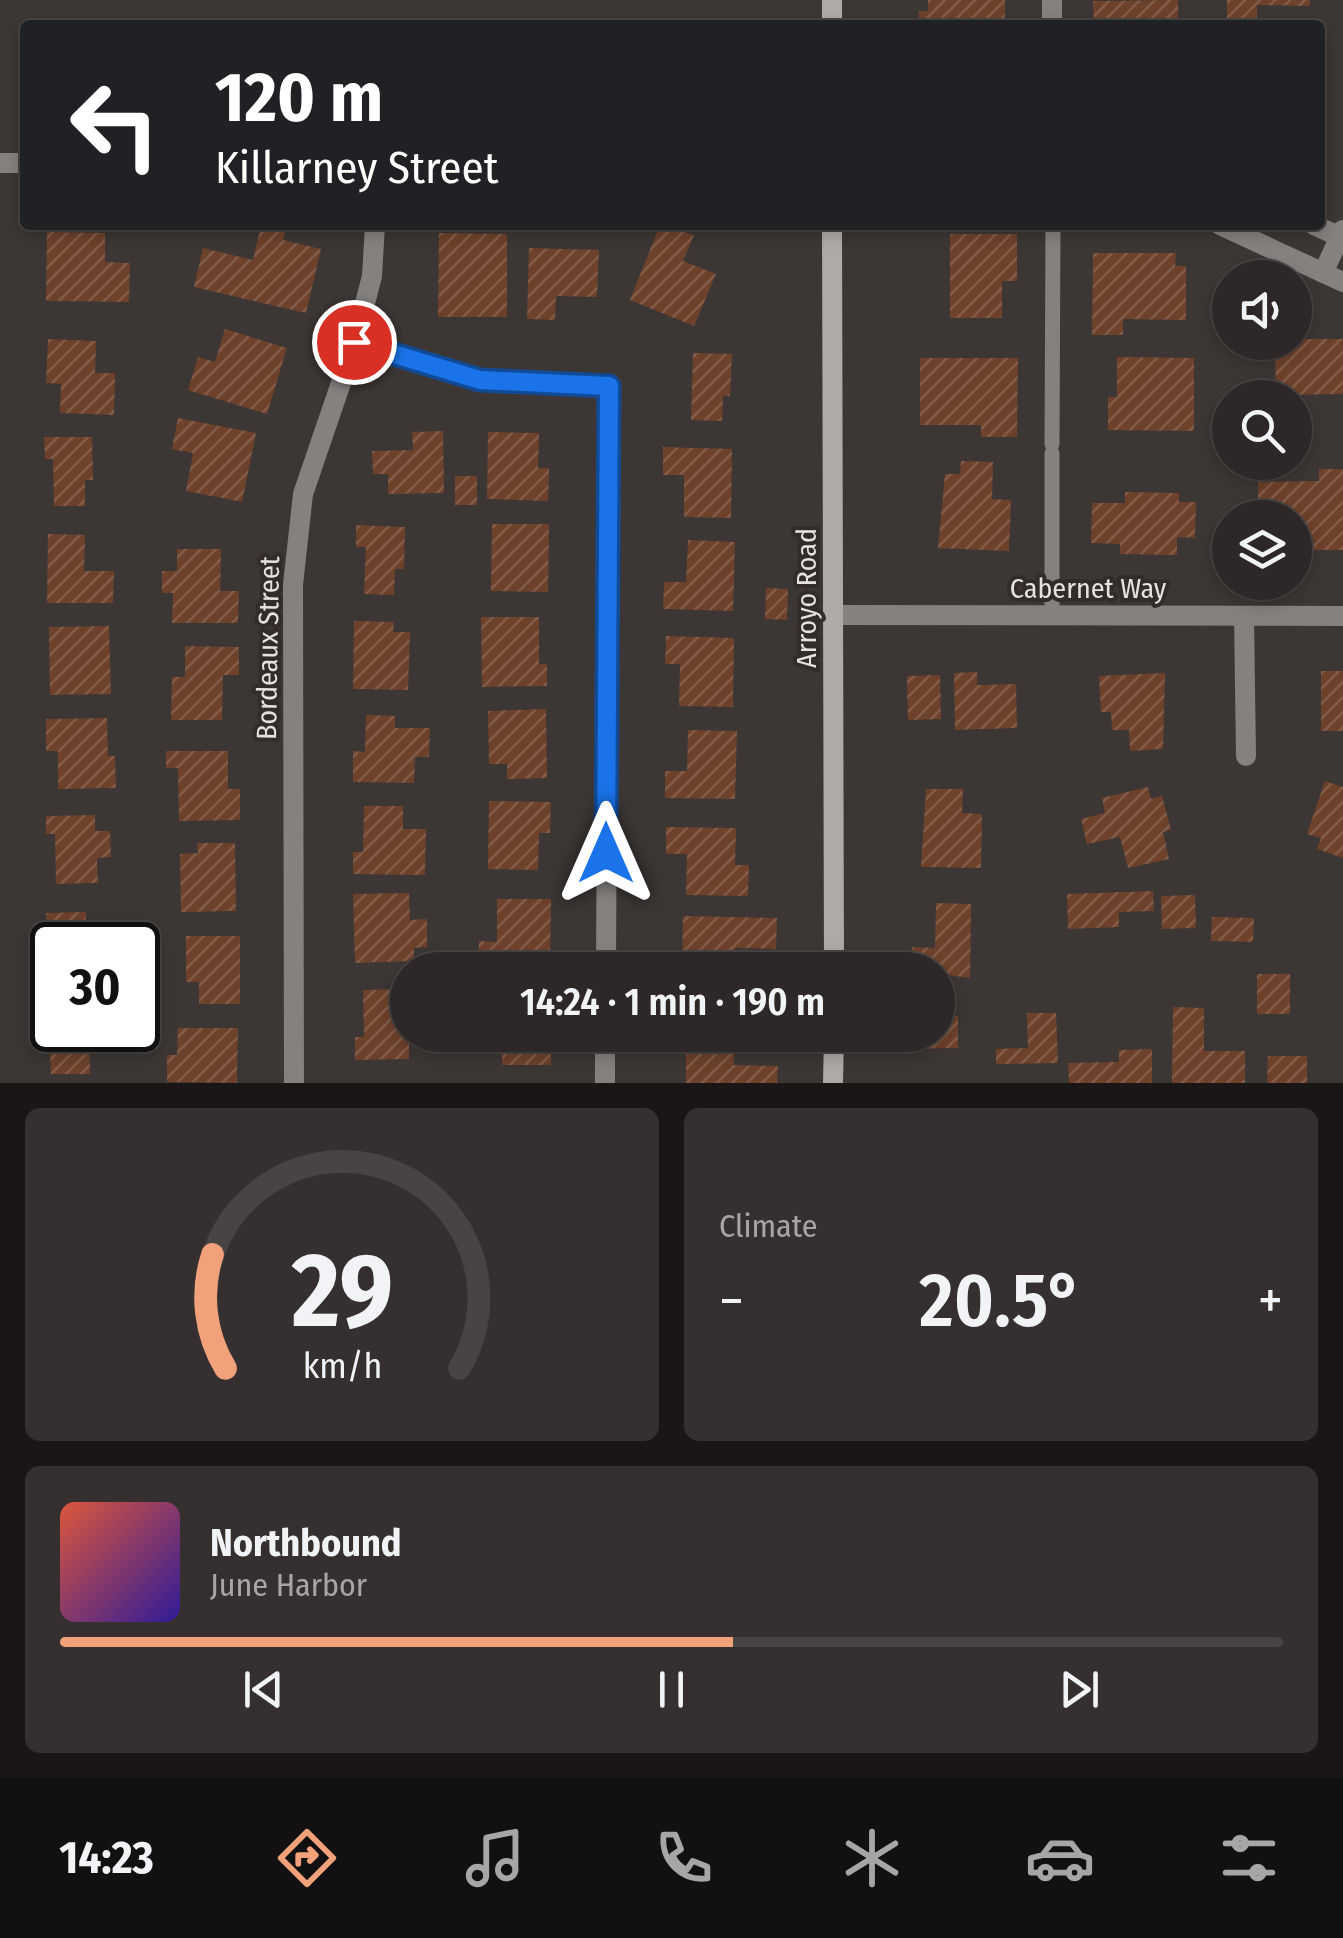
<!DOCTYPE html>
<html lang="en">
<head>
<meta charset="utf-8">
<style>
	:root { --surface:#2d2827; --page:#35302f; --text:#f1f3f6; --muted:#a7a6a7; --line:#484444; --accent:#f1a27b }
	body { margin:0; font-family:"Fira Sans Condensed",sans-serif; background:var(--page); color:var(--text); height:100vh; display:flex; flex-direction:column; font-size:38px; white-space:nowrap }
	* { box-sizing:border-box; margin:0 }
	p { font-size:32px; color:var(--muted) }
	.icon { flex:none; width:55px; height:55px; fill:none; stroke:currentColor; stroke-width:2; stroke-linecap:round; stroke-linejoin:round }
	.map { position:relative; height:1083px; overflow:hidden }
	.panel { display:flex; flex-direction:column; gap:25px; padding:25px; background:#191615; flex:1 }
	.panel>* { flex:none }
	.guide { position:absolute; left:20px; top:20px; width:1305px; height:210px; border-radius:10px; box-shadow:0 5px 15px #0003,0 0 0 2px var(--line); background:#202124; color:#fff; overflow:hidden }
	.fabs { position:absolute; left:1212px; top:260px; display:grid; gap:20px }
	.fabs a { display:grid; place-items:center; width:100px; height:100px; border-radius:50%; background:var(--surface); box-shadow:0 5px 15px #0003,0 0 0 2px var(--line); font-size:50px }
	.speed { position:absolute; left:30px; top:922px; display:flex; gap:20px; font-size:50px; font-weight:700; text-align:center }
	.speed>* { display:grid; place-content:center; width:130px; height:130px; border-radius:50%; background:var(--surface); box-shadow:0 5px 15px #0003,0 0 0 2px var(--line); line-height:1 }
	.speed .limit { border:5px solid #111; border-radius:15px; background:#fff; color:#111 }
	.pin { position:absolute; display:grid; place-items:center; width:85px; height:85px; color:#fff; margin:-42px; border:5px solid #fff; border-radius:50%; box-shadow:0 2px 10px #0007 }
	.me { position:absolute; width:110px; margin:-55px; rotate:0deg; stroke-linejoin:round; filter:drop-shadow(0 0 8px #0008) }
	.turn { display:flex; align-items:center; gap:35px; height:210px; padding:0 30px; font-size:45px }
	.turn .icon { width:130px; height:130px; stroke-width:2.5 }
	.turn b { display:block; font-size:70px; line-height:85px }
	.big { font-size:75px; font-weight:600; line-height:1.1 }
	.panel .card { flex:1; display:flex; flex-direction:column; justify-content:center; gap:15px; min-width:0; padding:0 35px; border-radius:15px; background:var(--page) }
	.panel .dial { align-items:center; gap:0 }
	.dial svg { height:260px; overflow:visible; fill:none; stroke:var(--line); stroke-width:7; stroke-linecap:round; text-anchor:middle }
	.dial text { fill:var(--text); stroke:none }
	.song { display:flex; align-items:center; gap:30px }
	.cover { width:120px; height:120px; border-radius:15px; background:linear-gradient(135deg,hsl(10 70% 55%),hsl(250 70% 35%)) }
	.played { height:10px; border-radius:5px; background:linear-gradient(90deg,var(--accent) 55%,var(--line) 55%) }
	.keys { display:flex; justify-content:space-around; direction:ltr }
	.heat { display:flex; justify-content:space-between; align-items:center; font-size:55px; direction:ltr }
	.panel .tiles { flex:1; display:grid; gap:25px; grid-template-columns:1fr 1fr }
	.card:last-child { grid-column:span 2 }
	.trip { position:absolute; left:390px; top:952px; width:565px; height:100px; border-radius:50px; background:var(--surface); box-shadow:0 5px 15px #0003,0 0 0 2px var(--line); font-weight:600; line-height:100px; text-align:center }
	.menu { display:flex; height:160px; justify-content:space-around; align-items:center; background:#121010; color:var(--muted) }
	.menu .icon { width:70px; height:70px }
	.menu .active { color:var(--accent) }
	.menu b { font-size:45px; color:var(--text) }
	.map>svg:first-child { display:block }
	.building { fill:url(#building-hatch) }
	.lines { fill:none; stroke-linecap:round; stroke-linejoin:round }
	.lane { stroke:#84817f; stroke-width:15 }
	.street { stroke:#84817f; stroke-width:20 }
	.secondary { stroke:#aeaaa8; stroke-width:20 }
	.route-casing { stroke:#114b97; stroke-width:25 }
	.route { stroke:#1a73e8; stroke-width:18 }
	.labels { text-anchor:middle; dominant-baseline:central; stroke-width:8; stroke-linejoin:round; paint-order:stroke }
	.street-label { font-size:28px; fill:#e6e2e1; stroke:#322c2a }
</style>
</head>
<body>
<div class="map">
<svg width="1343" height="1083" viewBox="0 0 1343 1083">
	<defs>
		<pattern id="building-hatch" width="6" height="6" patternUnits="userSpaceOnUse" patternTransform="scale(2.5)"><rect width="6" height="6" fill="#6e412b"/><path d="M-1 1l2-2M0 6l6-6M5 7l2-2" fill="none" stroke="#835c49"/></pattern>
	</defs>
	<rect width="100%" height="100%" fill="#3c3634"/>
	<g class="building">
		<polygon points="928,0 1005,0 1005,21 994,21 994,25 918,25 919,11 928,11"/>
		<polygon points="1178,0 1178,25 1094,25 1093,1"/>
		<polygon points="1227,0 1310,0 1310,6 1257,5 1257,25 1227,25"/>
		<polygon points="261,225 287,225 283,240 321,249 306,313 194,287 203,248 253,260"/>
		<polygon points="660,225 694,235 683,261 716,274 694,326 630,300"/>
		<polygon points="47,232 105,233 105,262 130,263 129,302 46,301"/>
		<polygon points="439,233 507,234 507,317 438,317"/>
		<polygon points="950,234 1017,234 1017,281 1002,281 1002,318 950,318"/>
		<polygon points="529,248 599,250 597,297 556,296 555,320 527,319"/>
		<polygon points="1093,253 1176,253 1175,266 1186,266 1186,320 1123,319 1123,335 1092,335"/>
		<polygon points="225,329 287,348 267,414 188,390 198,357 215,362"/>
		<polygon points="48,339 96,341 95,373 115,373 114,415 60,413 61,384 46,383"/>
		<polygon points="1295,339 1343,339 1343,394 1276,395 1275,342 1295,342"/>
		<polygon points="693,353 732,354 730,396 723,396 722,421 691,420"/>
		<polygon points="1117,357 1194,358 1194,431 1108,430 1108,397 1117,397"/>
		<polygon points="920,358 1018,358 1017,437 981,437 981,425 920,425"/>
		<polygon points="178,418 256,433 242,502 186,491 193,453 172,449"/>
		<rect x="1216" y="422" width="14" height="27"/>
		<polygon points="443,431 444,493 388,494 388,474 373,474 372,451 413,450 412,432"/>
		<polygon points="488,432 539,433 538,468 549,468 548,501 487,499"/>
		<polygon points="44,437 92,437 93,480 85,480 85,506 54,506 53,459 45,459"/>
		<polygon points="663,447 732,449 731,518 684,517 684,475 663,475"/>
		<polygon points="961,461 993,462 992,499 1011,500 1009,551 938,548 945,474 960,474"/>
		<polygon points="1319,469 1343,469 1343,550 1295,550 1295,518 1258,518 1258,482 1319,481"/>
		<rect x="455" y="476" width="22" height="29"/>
		<polygon points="1125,492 1179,493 1179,502 1196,502 1195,538 1177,537 1177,555 1120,554 1120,544 1091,543 1092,503 1125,503"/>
		<polygon points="492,524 549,524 548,592 491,591"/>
		<polygon points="356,525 405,527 404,569 395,569 394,595 364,594 366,547 356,547"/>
		<polygon points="48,534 85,535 84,571 114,571 113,603 47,603"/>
		<polygon points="688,540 735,542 733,611 663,609 664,582 686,582"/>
		<polygon points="177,549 221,549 220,591 239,591 238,623 172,623 173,593 162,593 162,571 177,571"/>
		<polygon points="766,588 788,589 787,620 765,619"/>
		<polygon points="481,617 539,617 539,664 547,664 547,686 482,687"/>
		<polygon points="354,621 394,622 393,632 410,632 408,690 353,689"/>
		<polygon points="109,626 111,694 50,695 49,627"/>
		<polygon points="666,636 734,638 733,707 679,706 680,664 665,664"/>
		<polygon points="185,646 239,647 239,675 223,675 222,720 171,720 172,677 185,677"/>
		<rect x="1321" y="671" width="22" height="60"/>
		<polygon points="977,672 977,685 1016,684 1017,728 955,730 954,673"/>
		<polygon points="1165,673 1163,749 1130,751 1129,730 1112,730 1111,712 1101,712 1099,676"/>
		<polygon points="940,675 941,719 908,720 907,676"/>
		<polygon points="546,709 547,778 507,779 507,764 489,764 488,711"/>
		<polygon points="366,715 395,716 395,728 430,728 429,757 415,757 414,783 353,782 353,751 365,752"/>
		<polygon points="107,718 108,756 115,756 116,788 58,789 58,751 46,751 46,719"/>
		<polygon points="688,730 737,731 735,799 665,798 665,771 687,771"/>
		<polygon points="166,751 228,751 228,789 240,789 240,820 179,821 178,768 166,768"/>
		<polygon points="1325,781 1343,787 1343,858 1317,849 1321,838 1307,834"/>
		<polygon points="1148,787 1151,799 1162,796 1171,830 1163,832 1169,859 1128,868 1120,837 1087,844 1081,819 1105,813 1102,798"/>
		<polygon points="926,789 963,789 962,813 982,814 981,868 921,867"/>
		<polygon points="489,801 551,802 550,833 539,833 538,870 488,869"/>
		<polygon points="364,806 403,806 403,829 426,829 425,875 353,874 353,852 363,852"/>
		<polygon points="95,815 95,831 110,831 111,857 97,858 98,883 56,884 55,834 46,834 46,816"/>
		<polygon points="666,827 736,828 735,865 749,865 748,896 686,895 687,854 666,854"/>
		<polygon points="197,843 235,843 236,911 181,912 180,854 198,853"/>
		<polygon points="1153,891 1154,911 1119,912 1119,927 1068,929 1067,894"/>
		<polygon points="409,893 410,920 427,919 427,947 414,948 414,961 355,963 353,894"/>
		<polygon points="1195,895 1196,928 1162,929 1161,896"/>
		<polygon points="497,899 551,899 550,968 478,967 479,941 497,942"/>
		<polygon points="936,903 971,904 970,978 911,970 912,947 935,948"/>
		<polygon points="86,912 86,937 100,937 100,945 52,945 52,981 48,981 46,913"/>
		<polygon points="683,916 777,918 776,949 735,948 735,957 718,957 718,970 666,970 666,959 682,960"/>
		<polygon points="1212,917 1254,918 1253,942 1211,941"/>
		<polygon points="186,936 240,936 240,1004 199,1004 199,982 186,982"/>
		<rect x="1257" y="974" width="33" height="40"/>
		<polygon points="408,989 408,1035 426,1035 426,1039 409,1040 409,1059 355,1060 355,1037 364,1037 363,990"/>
		<polygon points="938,994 941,1016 958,1016 958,1048 911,1049 910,1035 938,1035"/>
		<polygon points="1173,1007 1204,1008 1204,1051 1245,1051 1245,1083 1172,1083"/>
		<polygon points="1027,1013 1056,1013 1058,1063 996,1064 996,1049 1028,1048"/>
		<polygon points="178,1028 238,1028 237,1083 167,1082 167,1055 177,1055"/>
		<polygon points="49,1030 106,1030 106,1035 89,1035 90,1074 51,1074"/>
		<polygon points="482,1035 541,1035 541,1042 551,1042 551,1065 502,1065 502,1043 482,1043"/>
		<polygon points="663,1035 734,1035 734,1065 778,1066 777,1083 686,1083 686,1044 663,1043"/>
		<polygon points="1152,1049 1152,1083 1069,1083 1068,1063 1119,1062 1119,1050"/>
		<polygon points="1268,1056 1307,1056 1307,1083 1267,1083"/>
	</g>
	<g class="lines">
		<g class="lane">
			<polyline points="1052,444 1053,225"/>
			<polyline points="1052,453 1052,615"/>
		</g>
		<g class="street">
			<polyline points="1052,0 1052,25"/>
			<polyline points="0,163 25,163"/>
			<polyline points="1220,225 1343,282"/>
			<polyline points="1314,225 1343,238"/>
			<polyline points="1323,273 1343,230"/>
			<polyline points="355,342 480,380 609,386 606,970"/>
			<polyline points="833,615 1343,616"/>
			<polyline points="1244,616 1246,756"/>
			<polyline points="294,1083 293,585 303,494 355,342 372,276 375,225"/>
			<polyline points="605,1083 605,1035"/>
		</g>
		<g class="secondary">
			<polyline points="832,25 832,0"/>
			<polyline points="832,225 834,970"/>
			<polyline points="833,1083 834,1035"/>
		</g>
	</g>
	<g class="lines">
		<defs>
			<polyline id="route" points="354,342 480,380 609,386 606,853"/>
		</defs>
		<use href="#route" class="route-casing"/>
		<use href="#route" class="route"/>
	</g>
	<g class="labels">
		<g class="street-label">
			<text x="1088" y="588">Cabernet Way</text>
			<text transform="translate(806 598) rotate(-90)">Arroyo Road</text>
			<text transform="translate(268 648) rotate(-89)">Bordeaux Street</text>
		</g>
	</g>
</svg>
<div class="fabs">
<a><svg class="icon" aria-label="sound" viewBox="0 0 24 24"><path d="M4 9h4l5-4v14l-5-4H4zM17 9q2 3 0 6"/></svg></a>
<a><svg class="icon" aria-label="search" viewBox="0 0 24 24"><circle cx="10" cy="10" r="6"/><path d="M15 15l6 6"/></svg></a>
<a><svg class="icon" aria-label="layers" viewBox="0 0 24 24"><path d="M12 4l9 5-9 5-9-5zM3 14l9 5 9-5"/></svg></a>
</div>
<div class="speed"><div class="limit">30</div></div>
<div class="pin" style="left:354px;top:342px;background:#d93025"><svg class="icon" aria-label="arrive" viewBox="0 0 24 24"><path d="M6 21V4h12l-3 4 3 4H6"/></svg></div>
<svg class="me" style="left:606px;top:853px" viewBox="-20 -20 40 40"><path d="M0-17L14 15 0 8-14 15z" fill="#1a73e8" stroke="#fff" stroke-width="4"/></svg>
<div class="trip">14:24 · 1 min · 190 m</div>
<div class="guide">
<div class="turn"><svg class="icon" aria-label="left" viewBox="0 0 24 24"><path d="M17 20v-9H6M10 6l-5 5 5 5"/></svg><div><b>120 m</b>Killarney Street</div></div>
</div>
</div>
<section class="panel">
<div class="tiles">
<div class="card dial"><svg viewBox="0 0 100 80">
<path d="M14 69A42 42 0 1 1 86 69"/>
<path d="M14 69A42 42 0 0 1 10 34" stroke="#f1a27b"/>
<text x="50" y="56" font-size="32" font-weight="700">29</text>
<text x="50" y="72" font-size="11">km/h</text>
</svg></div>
<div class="card"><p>Climate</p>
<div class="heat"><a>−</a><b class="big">20.5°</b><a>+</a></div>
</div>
<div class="card">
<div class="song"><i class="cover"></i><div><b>Northbound</b><p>June Harbor</p></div></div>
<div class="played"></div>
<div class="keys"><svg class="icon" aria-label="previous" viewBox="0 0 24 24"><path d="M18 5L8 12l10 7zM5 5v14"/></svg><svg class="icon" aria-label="pause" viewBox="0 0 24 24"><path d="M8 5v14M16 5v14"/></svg><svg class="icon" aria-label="next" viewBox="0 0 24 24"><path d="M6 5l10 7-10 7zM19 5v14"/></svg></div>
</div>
</div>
</section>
<nav class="menu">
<b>14:23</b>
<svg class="icon active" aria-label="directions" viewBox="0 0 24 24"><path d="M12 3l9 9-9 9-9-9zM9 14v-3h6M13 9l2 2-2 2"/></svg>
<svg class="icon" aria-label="music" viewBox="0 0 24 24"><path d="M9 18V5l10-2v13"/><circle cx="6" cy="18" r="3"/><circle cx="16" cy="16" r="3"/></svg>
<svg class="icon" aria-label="phone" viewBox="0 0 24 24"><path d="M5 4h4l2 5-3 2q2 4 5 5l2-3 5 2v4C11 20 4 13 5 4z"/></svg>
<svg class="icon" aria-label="climate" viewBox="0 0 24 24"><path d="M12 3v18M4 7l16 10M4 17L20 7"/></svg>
<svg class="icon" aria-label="car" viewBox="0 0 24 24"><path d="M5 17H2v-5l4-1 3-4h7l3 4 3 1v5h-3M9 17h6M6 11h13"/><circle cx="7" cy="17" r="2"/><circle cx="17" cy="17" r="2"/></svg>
<svg class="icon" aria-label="filters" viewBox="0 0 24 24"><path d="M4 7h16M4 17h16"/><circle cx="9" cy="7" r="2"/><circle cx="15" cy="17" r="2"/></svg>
</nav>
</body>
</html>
